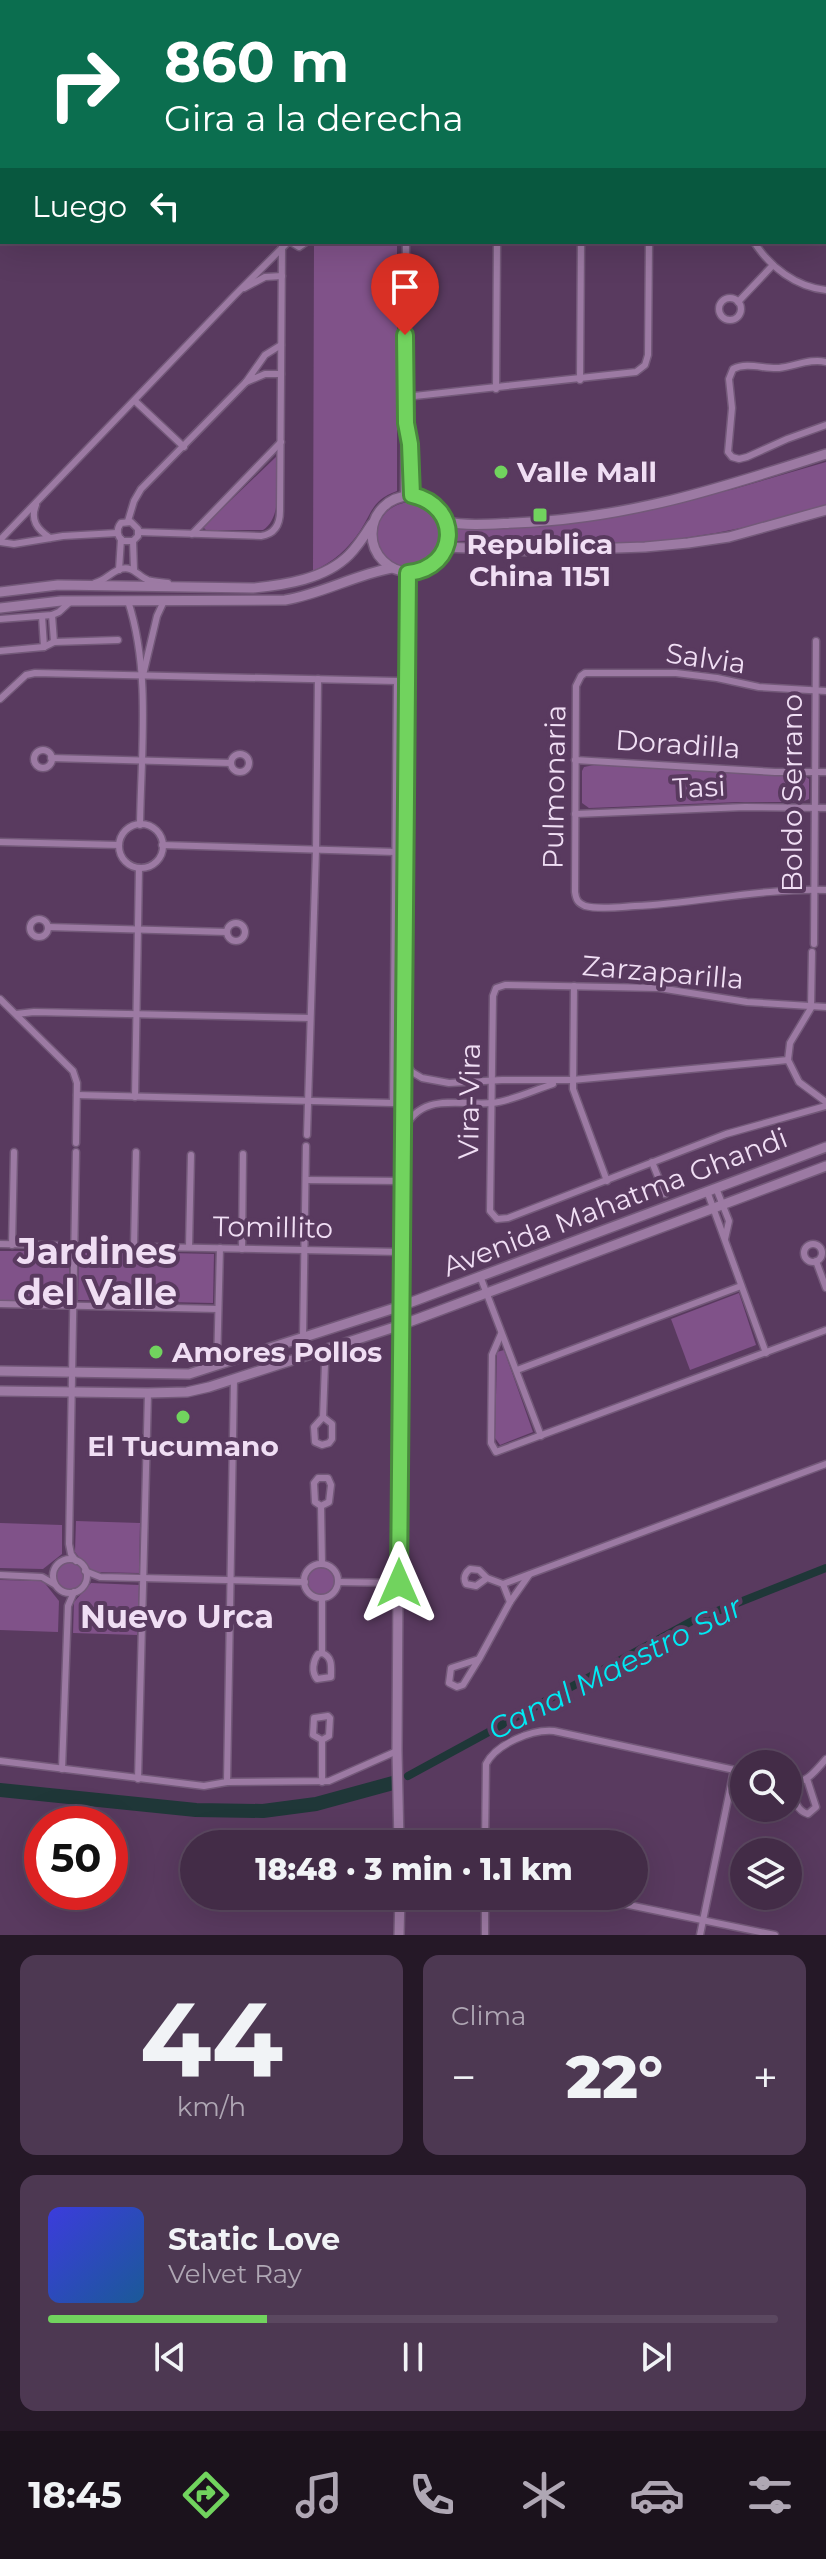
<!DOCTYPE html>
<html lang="es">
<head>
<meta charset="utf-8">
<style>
	:root { --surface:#432c47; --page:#4d3852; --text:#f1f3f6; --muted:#afa7b4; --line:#5b4860; --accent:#71d35e }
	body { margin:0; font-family:Montserrat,sans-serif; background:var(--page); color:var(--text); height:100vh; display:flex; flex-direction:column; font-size:30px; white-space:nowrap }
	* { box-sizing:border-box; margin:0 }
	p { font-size:26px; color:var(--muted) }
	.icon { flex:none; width:44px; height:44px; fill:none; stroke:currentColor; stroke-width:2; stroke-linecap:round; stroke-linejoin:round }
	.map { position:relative; height:1935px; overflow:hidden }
	.drawer { display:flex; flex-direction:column; gap:20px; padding:20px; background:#251827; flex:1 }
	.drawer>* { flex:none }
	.top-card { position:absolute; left:0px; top:0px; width:826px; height:244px; box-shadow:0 8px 32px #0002,0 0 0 2px var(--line); background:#0b6e4f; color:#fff; overflow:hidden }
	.tools { position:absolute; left:730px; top:1750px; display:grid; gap:16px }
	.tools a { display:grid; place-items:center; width:72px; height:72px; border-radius:50%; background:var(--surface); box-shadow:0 8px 32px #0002,0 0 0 2px var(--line); font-size:40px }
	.speed { position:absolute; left:24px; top:1806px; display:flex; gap:16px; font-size:40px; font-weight:700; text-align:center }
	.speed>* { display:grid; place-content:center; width:104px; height:104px; border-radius:50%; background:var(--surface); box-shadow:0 8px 32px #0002,0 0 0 2px var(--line); line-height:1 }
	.speed .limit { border:12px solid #d22; background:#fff; color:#111 }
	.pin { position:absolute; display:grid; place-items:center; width:68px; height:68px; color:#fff; margin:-82px -34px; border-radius:50% 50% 50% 0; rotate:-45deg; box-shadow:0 0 8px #0007 }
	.pin .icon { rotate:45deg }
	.me { position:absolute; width:88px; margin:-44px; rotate:0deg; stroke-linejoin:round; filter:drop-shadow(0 0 6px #0008) }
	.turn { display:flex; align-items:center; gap:28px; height:168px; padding:0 32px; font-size:36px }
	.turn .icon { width:104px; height:104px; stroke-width:2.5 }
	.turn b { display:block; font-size:56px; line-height:68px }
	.then { display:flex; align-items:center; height:76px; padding:0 32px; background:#0003; gap:16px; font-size:30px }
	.big { font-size:60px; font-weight:800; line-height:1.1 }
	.drawer .card { flex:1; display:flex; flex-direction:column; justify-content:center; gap:12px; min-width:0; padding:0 28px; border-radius:16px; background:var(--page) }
	.drawer .dial { align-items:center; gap:0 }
	.dial b { font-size:104px; line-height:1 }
	.song { display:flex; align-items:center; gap:24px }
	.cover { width:96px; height:96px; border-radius:12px; background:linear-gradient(135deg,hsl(240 70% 55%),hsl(210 70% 35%)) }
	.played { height:8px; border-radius:4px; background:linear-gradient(90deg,var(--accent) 30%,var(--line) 30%) }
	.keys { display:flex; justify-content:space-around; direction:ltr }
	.heat { display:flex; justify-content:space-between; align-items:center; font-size:44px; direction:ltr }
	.drawer .tiles { flex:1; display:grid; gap:20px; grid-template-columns:1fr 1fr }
	.card:last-child { grid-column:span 2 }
	.trip { position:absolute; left:180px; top:1830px; width:468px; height:80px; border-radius:40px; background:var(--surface); box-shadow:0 8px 32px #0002,0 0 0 2px var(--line); font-weight:800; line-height:80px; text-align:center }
	.tabs { display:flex; height:128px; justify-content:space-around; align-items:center; background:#1b121c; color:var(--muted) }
	.tabs .icon { width:56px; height:56px }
	.tabs .current { color:var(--accent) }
	.tabs b { font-size:36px; color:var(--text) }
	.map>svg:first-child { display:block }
	.green { fill:#805289 }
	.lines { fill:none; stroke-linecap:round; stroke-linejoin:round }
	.canal { stroke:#1f3738; stroke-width:8 }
	.river { stroke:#1f3738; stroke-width:14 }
	.minor-casing { stroke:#735979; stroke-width:9 }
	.secondary-casing { stroke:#735979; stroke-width:12 }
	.minor { stroke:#9c7aa3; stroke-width:6 }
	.secondary { stroke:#9c7aa3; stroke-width:9 }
	.route-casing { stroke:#49893d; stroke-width:20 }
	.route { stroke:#71d35e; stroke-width:14 }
	.poi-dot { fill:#71d35e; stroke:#593a5f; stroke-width:3 }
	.labels { text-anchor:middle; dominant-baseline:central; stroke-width:8; stroke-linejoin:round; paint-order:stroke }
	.poi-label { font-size:28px; font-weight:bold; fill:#f0def4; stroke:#593a5f; text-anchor:start }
	.street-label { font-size:28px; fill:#f0def4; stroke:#593a5f }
	.water-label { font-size:30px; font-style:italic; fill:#00eaf4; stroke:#593a5f }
	.quarter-label { font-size:32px; font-weight:bold; fill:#f0def4; stroke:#593a5f }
	.district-label { font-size:36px; font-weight:bold; fill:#f0def4; stroke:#593a5f }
</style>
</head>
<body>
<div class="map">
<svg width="826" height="1935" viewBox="0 0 826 1935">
	<rect width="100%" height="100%" fill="#593a5f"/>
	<g class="green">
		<path d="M 314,242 L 397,242 L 397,491 C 372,500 373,511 360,531 C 348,549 333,562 313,571 Z"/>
		<path d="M 278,455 C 277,476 283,518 263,530 L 206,530 L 203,527 Z"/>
		<path d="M 826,462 L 826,506 C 743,531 660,546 573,546 C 535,546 496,539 457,541 L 452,534 L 454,530 L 458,528 L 650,509 L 734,489 Z"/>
		<circle cx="411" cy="537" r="35"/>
		<polygon points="594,765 806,777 809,779 809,799 802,802 738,802 589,808 582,803 582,771 584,767"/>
		<polygon points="0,1251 69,1251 69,1301 0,1300"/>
		<polygon points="79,1251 214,1254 213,1303 78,1300"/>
		<polygon points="739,1293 756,1345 690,1370 671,1319"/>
		<polygon points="504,1350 533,1432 500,1445 495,1438 497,1352"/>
		<polygon points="76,1521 140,1523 139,1573 91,1572 75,1552"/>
		<polygon points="0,1523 62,1525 62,1554 43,1569 0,1568"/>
		<circle cx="70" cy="1576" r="16"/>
		<circle cx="321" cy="1581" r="17"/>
		<polygon points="0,1580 43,1581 59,1601 58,1632 0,1630"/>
		<polygon points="91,1583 139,1585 137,1635 73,1633 74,1602"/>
	</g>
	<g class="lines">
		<polyline class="canal" points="408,1776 692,1621 826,1568"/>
		<polyline class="river" points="0,1790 196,1810 263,1811 316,1804 393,1783"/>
		<defs>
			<g id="minor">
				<polyline points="499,2 501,0"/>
				<polyline points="582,2 582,0"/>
				<polyline points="651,2 651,0"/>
				<polyline points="824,76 826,76"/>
				<polyline points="824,182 826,182"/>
				<polyline points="291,242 299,247 306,242"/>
				<path d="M 754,242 C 770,267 796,287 826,290"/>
				<polyline points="244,288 265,277 282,276"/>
				<circle cx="730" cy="309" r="11"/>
				<polyline points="738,302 773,265"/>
				<path d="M 826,362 C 812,358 795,366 779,368 C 764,369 747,362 733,369 L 729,379 L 732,408 L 728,452 L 732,457 L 739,459 L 747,457 L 787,439 L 826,425"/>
				<polyline points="281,374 265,374 246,382 265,355 281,345"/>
				<polyline points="580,380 581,242"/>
				<polyline points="496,389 497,242"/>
				<polyline points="405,397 636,372 645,365 648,355 649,242"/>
				<polyline points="135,401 184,447"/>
				<polyline points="407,430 410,444 412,495"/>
				<polyline points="404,496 406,242"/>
				<path d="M 36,505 C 30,520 37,529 50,538"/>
				<polyline points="128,521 134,501 141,489 246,382"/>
				<path d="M 138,532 L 261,536 C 275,534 280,524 280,511 L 282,247"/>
				<polyline points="192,534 281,442"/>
				<polyline points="0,540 235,295 288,242"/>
				<path d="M 133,541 L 123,541 C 117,537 116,529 121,523 L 131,522 L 138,529 L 138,536 L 133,541 L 134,570"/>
				<polyline points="0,542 14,544 63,536 117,533"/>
				<polyline points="119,570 121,539"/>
				<path d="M 95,583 C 106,580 109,574 118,570 C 133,564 137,576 148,580 C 154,582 162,582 168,583"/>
				<path d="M 128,601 C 151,671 141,752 140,825"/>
				<polyline points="52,615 54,642"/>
				<polyline points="42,616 44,647"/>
				<polyline points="0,619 52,615 59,612 71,601"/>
				<polyline points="0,651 44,647 54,642 118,640"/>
				<polyline points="143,675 157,616 164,601"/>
				<path d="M 826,691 L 759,687 L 717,678 L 676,673 L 585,673 L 581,676 L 576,686 L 575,892 C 576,900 578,903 585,906 C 600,910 620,907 635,906 C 699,903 762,888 826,890"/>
				<polyline points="0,699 26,675 35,673 397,681 393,1103 77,1095"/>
				<circle cx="43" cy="759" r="9"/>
				<circle cx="240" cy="763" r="9"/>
				<polyline points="51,758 231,763"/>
				<polyline points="575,760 775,772 826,772"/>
				<polyline points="575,814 745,807 826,808"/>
				<circle cx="141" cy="846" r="22"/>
				<polyline points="0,842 119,845"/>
				<polyline points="162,845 396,852"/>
				<circle cx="39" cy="928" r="9"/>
				<circle cx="236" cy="932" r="9"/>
				<polyline points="48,927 227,932"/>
				<polyline points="814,944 816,641"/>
				<polyline points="812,952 811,1008 790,1043 788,1060 799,1082 826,1102"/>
				<polyline points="574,986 573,1089 607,1181"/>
				<polyline points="0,999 73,1071 77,1083 76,1143"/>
				<polyline points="826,1007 747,1002 659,988 505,985 496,988 493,996 490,1211 497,1219 508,1218 726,1134 826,1106"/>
				<polyline points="16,1014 34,1012 310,1018"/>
				<polyline points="402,1060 412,1072 422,1078 449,1083 502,1080 572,1080 788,1060"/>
				<polyline points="135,1097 139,868"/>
				<path d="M 403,1131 C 421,1091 458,1106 492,1103 C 512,1101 534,1090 553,1084"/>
				<polyline points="307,1135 316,850 318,679"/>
				<polyline points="76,1152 69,1544 71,1554 76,1561"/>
				<polyline points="652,1162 665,1194"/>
				<polyline points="306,1180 401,1181"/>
				<polyline points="716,1188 729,1221 725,1239"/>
				<polyline points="707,1191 766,1353"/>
				<polyline points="0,1244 400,1252"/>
				<circle cx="813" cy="1253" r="9"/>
				<polyline points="12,1245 14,1152"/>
				<polyline points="134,1246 136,1152"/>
				<polyline points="189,1247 191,1155"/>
				<polyline points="242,1249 243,1154"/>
				<polyline points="816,1261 826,1288"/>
				<polyline points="480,1276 541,1436"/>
				<polyline points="0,1304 218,1309"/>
				<polyline points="501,1334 492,1355 491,1443 496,1452 826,1330"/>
				<polyline points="303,1337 306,1146"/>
				<polyline points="322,1351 325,1364 323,1417 314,1427 315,1442 322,1445 329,1443 332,1439 332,1424 323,1417"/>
				<polyline points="217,1366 220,1248"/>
				<polyline points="517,1370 741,1286"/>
				<polyline points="321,1506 315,1502 314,1483 318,1478 328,1478 331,1485 329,1502 321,1506 322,1564"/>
				<circle cx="70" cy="1576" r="17"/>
				<circle cx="321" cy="1581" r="17"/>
				<polyline points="85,1571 100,1577 305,1582"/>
				<polyline points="0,1575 42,1577 54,1584"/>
				<path d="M 487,1578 L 476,1586 L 466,1584 C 463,1578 464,1574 470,1569 L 479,1570 L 487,1578 L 503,1584 L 510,1602"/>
				<polyline points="338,1582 398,1583"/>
				<polyline points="503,1584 826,1464"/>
				<path d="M 322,1598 L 322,1653 L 318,1654 C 313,1661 311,1672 317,1679 L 331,1677 C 331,1667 333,1657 322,1653"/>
				<polyline points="479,1659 463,1685 457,1687 449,1683 451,1668 479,1659 510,1602 529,1575"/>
				<polyline points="322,1740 313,1735 314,1718 328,1716 330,1718 329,1736 322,1740 322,1782"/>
				<polyline points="0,1761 204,1786 227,1782 329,1781 397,1751"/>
				<polyline points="62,1769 68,1606 74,1592"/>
				<polyline points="138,1779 148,1393"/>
				<polyline points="227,1782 234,1379"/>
				<path d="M 791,1782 C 794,1795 794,1810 808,1814 L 816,1807 L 807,1779"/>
				<path d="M 791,1782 C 807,1784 816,1770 826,1759"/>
				<path d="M 485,1844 L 486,1764 C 496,1744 532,1729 554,1731 L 744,1772"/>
				<polyline points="585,1896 775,1935"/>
				<polyline points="485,1935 485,1896"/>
				<polyline points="700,1935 734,1770"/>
			</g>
			<g id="secondary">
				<circle cx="410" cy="534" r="38"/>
				<path d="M 446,522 C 469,526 491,524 514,523 C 626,519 721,488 826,454"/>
				<polyline points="446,547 530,551 645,547 688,543 729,537 826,510"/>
				<path d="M 0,592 L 58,585 L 253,588 C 285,585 325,579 349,555 C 358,546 365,535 372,524"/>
				<path d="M 0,608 L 61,601 L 285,600 C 322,594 354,575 392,568"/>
				<polyline points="0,1371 189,1374 401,1306 826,1147"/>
				<polyline points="0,1391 148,1393 187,1392 209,1387 401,1325 826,1166"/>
				<polyline points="399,1844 397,1751 400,1252 408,573"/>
				<polyline points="399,1935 400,1896"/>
			</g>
		</defs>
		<use href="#minor" class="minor-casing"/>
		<use href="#secondary" class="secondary-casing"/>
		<use href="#minor" class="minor"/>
		<use href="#secondary" class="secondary"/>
	</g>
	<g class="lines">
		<defs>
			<path id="route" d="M 399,1583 L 408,573 C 459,568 462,506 412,495 L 410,444 L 406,423 L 405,335"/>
		</defs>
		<use href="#route" class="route-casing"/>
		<use href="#route" class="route"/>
	</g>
	<g class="poi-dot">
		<circle cx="501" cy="472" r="8"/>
		<rect x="532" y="507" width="16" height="16" rx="4"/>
		<circle cx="156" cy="1352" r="8"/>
		<circle cx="183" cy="1417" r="8"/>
	</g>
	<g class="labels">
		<g class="poi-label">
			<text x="517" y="472">Valle Mall</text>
			<text x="540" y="544" text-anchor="middle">Republica<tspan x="540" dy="32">China 1151</tspan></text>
			<text x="172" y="1352">Amores Pollos</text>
			<text x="183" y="1446" text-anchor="middle">El Tucumano</text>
		</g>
		<g class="street-label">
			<text transform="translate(706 658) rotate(8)">Salvia</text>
			<text transform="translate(678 744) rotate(4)">Doradilla</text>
			<text transform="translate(554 787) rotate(-89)">Pulmonaria</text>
			<text transform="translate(699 787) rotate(-3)">Tasi</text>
			<text transform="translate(792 793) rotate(-90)">Boldo Serrano</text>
			<text transform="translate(663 972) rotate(5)">Zarzaparilla</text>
			<text transform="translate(469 1101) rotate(-89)">Vira-Vira</text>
			<text transform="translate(615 1202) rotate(-21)">Avenida Mahatma Ghandi</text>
			<text transform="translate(273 1227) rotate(1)">Tomillito</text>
		</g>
		<g class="water-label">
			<text transform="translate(615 1668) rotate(-27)">Canal Maestro Sur</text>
		</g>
		<g class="quarter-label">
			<text x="177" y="1616">Nuevo Urca</text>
		</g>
		<g class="district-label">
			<text x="97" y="1251">Jardines<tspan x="97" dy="41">del Valle</tspan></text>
		</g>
	</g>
</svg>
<div class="tools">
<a><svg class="icon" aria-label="search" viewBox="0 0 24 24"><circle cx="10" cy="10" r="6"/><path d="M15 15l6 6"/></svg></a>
<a><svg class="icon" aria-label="layers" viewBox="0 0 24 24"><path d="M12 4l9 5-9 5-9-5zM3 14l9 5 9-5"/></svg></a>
</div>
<div class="speed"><div class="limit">50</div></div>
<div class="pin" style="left:405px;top:335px;background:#d93025"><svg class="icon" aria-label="arrive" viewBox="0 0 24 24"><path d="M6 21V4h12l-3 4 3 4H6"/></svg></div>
<svg class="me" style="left:399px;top:1583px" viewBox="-20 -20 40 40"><path d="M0-17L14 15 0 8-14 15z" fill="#71d35e" stroke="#fff" stroke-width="4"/></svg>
<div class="trip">18:48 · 3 min · 1.1 km</div>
<div class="top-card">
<div class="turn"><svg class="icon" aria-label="right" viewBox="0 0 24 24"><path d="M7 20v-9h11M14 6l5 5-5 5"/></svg><div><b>860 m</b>Gira a la derecha</div></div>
<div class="then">Luego<svg class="icon" aria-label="left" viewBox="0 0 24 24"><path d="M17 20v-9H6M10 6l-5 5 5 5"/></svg></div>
</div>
</div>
<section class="drawer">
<div class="tiles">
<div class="card dial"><b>44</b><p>km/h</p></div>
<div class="card"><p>Clima</p>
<div class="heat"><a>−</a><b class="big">22°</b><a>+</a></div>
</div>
<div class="card">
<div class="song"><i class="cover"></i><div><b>Static Love</b><p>Velvet Ray</p></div></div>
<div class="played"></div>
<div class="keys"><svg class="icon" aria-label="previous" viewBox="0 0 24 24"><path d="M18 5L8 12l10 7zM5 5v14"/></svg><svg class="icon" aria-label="pause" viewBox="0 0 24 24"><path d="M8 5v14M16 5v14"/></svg><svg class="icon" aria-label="next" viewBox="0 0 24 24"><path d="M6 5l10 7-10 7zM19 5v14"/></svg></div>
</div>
</div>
</section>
<nav class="tabs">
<b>18:45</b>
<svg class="icon current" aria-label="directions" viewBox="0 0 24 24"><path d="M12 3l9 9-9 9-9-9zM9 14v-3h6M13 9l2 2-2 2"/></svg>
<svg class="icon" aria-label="music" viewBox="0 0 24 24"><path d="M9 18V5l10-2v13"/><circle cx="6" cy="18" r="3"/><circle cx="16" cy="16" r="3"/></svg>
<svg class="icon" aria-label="phone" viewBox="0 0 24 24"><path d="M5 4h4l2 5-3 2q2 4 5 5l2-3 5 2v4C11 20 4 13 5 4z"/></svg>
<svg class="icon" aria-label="climate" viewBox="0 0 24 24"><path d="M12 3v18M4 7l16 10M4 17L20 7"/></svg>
<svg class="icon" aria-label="car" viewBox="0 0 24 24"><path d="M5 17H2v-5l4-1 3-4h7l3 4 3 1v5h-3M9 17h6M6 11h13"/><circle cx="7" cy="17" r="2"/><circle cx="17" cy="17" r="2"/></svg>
<svg class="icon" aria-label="filters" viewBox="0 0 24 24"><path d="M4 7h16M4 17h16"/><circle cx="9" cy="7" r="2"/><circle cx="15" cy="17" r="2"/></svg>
</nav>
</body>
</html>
